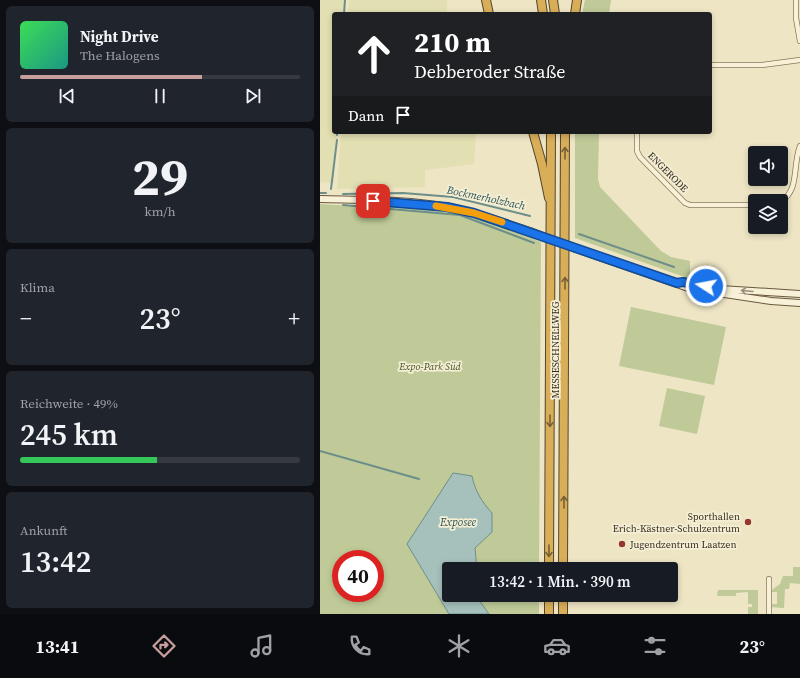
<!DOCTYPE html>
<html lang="de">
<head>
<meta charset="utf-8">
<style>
	:root { --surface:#171b24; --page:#20242c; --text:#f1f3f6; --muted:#9ea1a6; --line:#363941; --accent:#c79e9c }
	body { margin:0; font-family:"Source Serif 4",serif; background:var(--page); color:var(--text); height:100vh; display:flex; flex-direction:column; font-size:15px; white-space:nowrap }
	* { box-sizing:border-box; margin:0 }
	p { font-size:13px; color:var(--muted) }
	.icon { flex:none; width:22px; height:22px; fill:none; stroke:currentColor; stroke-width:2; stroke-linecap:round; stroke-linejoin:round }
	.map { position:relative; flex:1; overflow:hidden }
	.details { display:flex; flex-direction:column; gap:6px; padding:6px; background:#0d0f14; width:320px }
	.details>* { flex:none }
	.top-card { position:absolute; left:12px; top:12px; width:380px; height:122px; border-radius:4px; box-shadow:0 2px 6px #0003; background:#202124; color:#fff; overflow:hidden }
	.controls { position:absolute; left:428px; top:146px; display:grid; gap:8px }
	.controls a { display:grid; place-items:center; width:40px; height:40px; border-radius:4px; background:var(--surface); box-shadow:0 2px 6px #0003; font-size:20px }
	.speed { position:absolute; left:12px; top:550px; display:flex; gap:8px; font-size:20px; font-weight:700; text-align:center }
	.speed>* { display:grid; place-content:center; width:52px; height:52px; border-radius:50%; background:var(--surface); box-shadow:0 2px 6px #0003; line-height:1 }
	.speed .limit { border:6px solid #d22; background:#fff; color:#111 }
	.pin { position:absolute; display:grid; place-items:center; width:34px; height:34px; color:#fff; margin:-17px; border-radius:8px; box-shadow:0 2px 6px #0006 }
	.me { position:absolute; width:44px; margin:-22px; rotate:281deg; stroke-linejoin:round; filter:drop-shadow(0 0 3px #0008) }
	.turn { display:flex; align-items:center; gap:14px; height:84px; padding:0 16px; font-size:18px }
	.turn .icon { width:52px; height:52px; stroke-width:2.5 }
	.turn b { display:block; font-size:28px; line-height:34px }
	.then { display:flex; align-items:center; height:38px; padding:0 16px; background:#0003; gap:8px; font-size:15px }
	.big { font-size:30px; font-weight:600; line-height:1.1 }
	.details .widget { flex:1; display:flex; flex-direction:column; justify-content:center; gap:6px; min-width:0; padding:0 14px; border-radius:6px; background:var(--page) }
	.details .dial { align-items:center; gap:0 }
	.dial b { font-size:52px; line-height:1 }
	.song { display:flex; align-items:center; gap:12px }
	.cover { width:48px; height:48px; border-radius:6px; background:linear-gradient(135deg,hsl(130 70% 55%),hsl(170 70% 35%)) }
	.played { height:4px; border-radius:2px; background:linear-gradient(90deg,var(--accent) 65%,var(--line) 65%) }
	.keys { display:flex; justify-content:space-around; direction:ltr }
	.heat { display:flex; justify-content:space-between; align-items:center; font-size:22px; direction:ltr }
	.charge { height:6px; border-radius:3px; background:linear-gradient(90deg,#34c759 49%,var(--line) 0) }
	.trip { position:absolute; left:122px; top:562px; width:236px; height:40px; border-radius:4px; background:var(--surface); box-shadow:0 2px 6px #0003; font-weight:600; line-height:40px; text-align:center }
	.tabs { display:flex; height:64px; justify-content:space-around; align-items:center; background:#090b0e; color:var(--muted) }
	.tabs .icon { width:28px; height:28px }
	.tabs .current { color:var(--accent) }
	.tabs b { font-size:18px; color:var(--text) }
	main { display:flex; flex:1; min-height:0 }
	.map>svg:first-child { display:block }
	.farmland { fill:#e2dfb2 }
	.green { fill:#bfca98; fill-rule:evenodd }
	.water { fill:#a6c0bb; stroke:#6d8e89 }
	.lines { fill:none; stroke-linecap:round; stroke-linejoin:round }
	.stream { stroke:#6d8e89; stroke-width:2 }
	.street-casing { stroke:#87775b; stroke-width:6 }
	.secondary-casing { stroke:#69583e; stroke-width:8 }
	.highway-casing { stroke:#55452f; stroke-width:10 }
	.street { stroke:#f8f1d7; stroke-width:4.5 }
	.secondary { stroke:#f8f1d7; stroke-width:6 }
	.highway { stroke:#d9ae58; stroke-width:8 }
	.secondary-bridge-casing { stroke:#69583e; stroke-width:8; stroke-linecap:butt }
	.secondary-bridge { stroke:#f8f1d7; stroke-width:6 }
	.oneway { stroke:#786136 }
	.oneway2 { stroke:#988f7b }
	.route-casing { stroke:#114b97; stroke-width:10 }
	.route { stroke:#1a73e8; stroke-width:7 }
	.slow { stroke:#f59e0b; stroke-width:7 }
	.poi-dot { fill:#94372d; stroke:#f4eed4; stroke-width:1.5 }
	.labels { text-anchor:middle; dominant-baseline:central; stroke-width:3.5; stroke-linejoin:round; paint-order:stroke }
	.street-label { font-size:10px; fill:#372d1f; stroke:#f4eed4 }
	.park-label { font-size:10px; font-style:italic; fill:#435326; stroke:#f4eed4 }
	.poi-label { font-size:10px; fill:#372d1f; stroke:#f4eed4; text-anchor:end }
	.water-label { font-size:11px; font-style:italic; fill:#2e5556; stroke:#f4eed4 }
</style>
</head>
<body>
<main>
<section class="details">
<div class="widget">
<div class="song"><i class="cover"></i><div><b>Night Drive</b><p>The Halogens</p></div></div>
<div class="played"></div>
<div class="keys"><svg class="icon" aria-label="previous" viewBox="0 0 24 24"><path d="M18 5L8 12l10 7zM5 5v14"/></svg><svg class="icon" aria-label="pause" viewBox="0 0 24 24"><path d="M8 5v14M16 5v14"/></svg><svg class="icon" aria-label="next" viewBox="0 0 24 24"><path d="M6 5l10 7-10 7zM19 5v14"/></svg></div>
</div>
<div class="widget dial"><b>29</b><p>km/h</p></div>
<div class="widget"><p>Klima</p>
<div class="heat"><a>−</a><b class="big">23°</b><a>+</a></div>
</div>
<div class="widget"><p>Reichweite · 49%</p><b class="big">245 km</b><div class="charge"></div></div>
<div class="widget"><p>Ankunft</p><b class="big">13:42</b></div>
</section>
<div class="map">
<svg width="480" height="614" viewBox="0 0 480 614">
	<rect width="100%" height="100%" fill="#ede5c4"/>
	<g class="farmland">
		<polygon points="0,0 25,0 24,14 14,14 14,132 17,132 14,183 0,182"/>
		<polygon points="29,0 127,0 127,14 28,14"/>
		<polygon points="21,132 156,132 154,164 105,170 105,187 17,189"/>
	</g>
	<g class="green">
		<polygon points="265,0 291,0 289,14 262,14"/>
		<polygon points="255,132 279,132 278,179 280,187 341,251 351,257 370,261 370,279 255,238"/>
		<path d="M 0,204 C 44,207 90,204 134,212 C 164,218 193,231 221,242 L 219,569 L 157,569 L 155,548 L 172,532 L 172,513 C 162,502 155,491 152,476 L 115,591 L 129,614 L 0,614 ZM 21,559 L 55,559 L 55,593 L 21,593 Z"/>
		<polygon points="311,307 406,327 394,385 299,366"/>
		<polygon points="347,388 385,396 377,434 339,426"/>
		<polygon points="473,567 480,567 480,584 470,583 469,589 465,589 464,608 449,607 449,604 457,604 457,592 449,592 460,584 463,576 473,576"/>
		<polygon points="398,590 438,590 438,614 428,614 428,607 432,607 432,604 428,604 428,592 416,593 416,596 397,596"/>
		<polygon points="159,595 219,595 219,614 169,614 159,600"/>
	</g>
	<path class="water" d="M 133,473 L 152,476 C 155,491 162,502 172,513 L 172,532 L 155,548 L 157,569 L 129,569 L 129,595 L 159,595 L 159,600 L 169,614 L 129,614 L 87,544 Z"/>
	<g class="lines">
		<g class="stream">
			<polyline points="24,14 25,0"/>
			<polyline points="17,135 17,132"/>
			<polyline points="11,189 17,140"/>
			<polyline points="0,193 6,193"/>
			<polyline points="23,194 83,193 133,197 210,216"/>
			<polyline points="23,205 140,215 214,243"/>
			<polyline points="259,234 354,267"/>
			<polyline points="0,451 99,479"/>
		</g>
		<defs>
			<g id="street">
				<polyline points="476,0 476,18 480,41"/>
				<polyline points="390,65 442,65 480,60"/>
				<polyline points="317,132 317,151 320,157 365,203 370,205 435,205"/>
				<path d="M 461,202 C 480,188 472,168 480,146"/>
				<polyline points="449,614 449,579"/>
			</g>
			<g id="secondary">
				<path d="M 0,199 C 41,200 88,199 128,207 C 156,212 183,222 210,231"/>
				<polyline points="256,249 371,289 451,301 480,303"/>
				<polyline points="357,283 363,282 400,289 480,294"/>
			</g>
			<g id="highway">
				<polyline points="166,0 169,14"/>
				<polyline points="221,0 223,14"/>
				<polyline points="233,0 235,14"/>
				<polyline points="255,14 257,0"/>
				<polyline points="213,132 222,164 229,198"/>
				<polyline points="229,569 231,132"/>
				<polyline points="243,569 245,132"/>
				<polyline points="229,614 229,595"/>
				<polyline points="243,614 243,595"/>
			</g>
		</defs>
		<use href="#street" class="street-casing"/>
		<use href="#secondary" class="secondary-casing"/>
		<use href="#highway" class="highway-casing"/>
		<use href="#street" class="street"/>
		<use href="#secondary" class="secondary"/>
		<use href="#highway" class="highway"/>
		<defs>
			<polyline id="secondary-bridge" points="210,231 256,249"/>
		</defs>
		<use href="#secondary-bridge" class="secondary-bridge-casing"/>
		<use href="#secondary-bridge" class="secondary-bridge"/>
	</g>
	<defs><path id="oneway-shaft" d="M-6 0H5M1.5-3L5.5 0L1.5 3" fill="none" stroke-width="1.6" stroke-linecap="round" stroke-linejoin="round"/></defs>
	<g class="oneway">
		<use href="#oneway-shaft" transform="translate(245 153) rotate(-90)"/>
		<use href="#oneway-shaft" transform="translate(245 283) rotate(-90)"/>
		<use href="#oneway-shaft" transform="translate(230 421) rotate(90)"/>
		<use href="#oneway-shaft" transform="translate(244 502) rotate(-90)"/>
		<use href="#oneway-shaft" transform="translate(229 551) rotate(90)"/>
	</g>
	<use class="oneway2" href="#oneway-shaft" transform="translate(427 291) rotate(-175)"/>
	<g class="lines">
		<defs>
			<polyline id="route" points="53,201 127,207 154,213 357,283 363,282 386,286"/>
		</defs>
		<use href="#route" class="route-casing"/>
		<use href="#route" class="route"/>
		<polyline class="slow" points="116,206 154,213 182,222"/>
	</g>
	<g class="poi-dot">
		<circle cx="428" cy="522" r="4"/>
		<circle cx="302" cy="544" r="4"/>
	</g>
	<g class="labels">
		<g class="street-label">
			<text transform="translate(348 172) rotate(45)">ENGERODE</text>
			<text transform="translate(235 350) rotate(-90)">MESSESCHNELLWEG</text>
		</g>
		<g class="park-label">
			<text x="110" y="366">Expo-Park Süd</text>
		</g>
		<g class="poi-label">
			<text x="420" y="516">Sporthallen<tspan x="420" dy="12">Erich-Kästner-Schulzentrum</tspan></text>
			<text x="310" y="544" text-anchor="start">Jugendzentrum Laatzen</text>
		</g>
		<g class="water-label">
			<text transform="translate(166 198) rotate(12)">Bockmerholzbach</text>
			<text x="138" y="522">Exposee</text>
		</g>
	</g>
</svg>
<div class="controls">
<a><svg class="icon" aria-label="sound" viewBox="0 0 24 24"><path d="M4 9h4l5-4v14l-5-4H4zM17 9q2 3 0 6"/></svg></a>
<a><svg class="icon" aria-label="layers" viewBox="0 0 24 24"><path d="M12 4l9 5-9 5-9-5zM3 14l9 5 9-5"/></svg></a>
</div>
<div class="speed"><div class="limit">40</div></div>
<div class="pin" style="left:53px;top:201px;background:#d93025"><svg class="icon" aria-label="arrive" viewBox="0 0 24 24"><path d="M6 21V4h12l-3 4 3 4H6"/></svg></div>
<svg class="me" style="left:386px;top:286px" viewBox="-20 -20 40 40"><circle r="17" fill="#1a73e8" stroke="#fff" stroke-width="3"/><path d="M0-11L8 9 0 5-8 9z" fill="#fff"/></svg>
<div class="trip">13:42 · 1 Min. · 390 m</div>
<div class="top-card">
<div class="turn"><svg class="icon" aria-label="ahead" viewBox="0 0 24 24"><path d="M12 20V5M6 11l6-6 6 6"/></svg><div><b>210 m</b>Debberoder Straße</div></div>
<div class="then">Dann<svg class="icon" aria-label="arrive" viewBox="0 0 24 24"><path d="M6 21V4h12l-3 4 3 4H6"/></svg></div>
</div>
</div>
</main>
<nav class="tabs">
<b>13:41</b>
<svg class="icon current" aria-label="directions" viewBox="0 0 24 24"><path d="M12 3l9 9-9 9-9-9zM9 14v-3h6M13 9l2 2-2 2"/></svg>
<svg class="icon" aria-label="music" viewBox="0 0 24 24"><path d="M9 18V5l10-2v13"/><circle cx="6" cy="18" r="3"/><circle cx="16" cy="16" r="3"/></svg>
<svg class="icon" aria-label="phone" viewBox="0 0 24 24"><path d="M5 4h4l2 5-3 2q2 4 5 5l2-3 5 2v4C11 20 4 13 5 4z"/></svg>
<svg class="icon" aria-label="climate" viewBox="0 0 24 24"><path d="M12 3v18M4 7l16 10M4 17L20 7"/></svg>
<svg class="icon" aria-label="car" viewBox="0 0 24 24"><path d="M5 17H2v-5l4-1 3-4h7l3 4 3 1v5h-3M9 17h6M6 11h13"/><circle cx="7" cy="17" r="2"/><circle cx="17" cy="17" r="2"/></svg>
<svg class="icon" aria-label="filters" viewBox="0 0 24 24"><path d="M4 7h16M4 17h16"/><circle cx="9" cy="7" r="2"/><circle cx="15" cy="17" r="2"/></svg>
<b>23°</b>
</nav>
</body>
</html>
